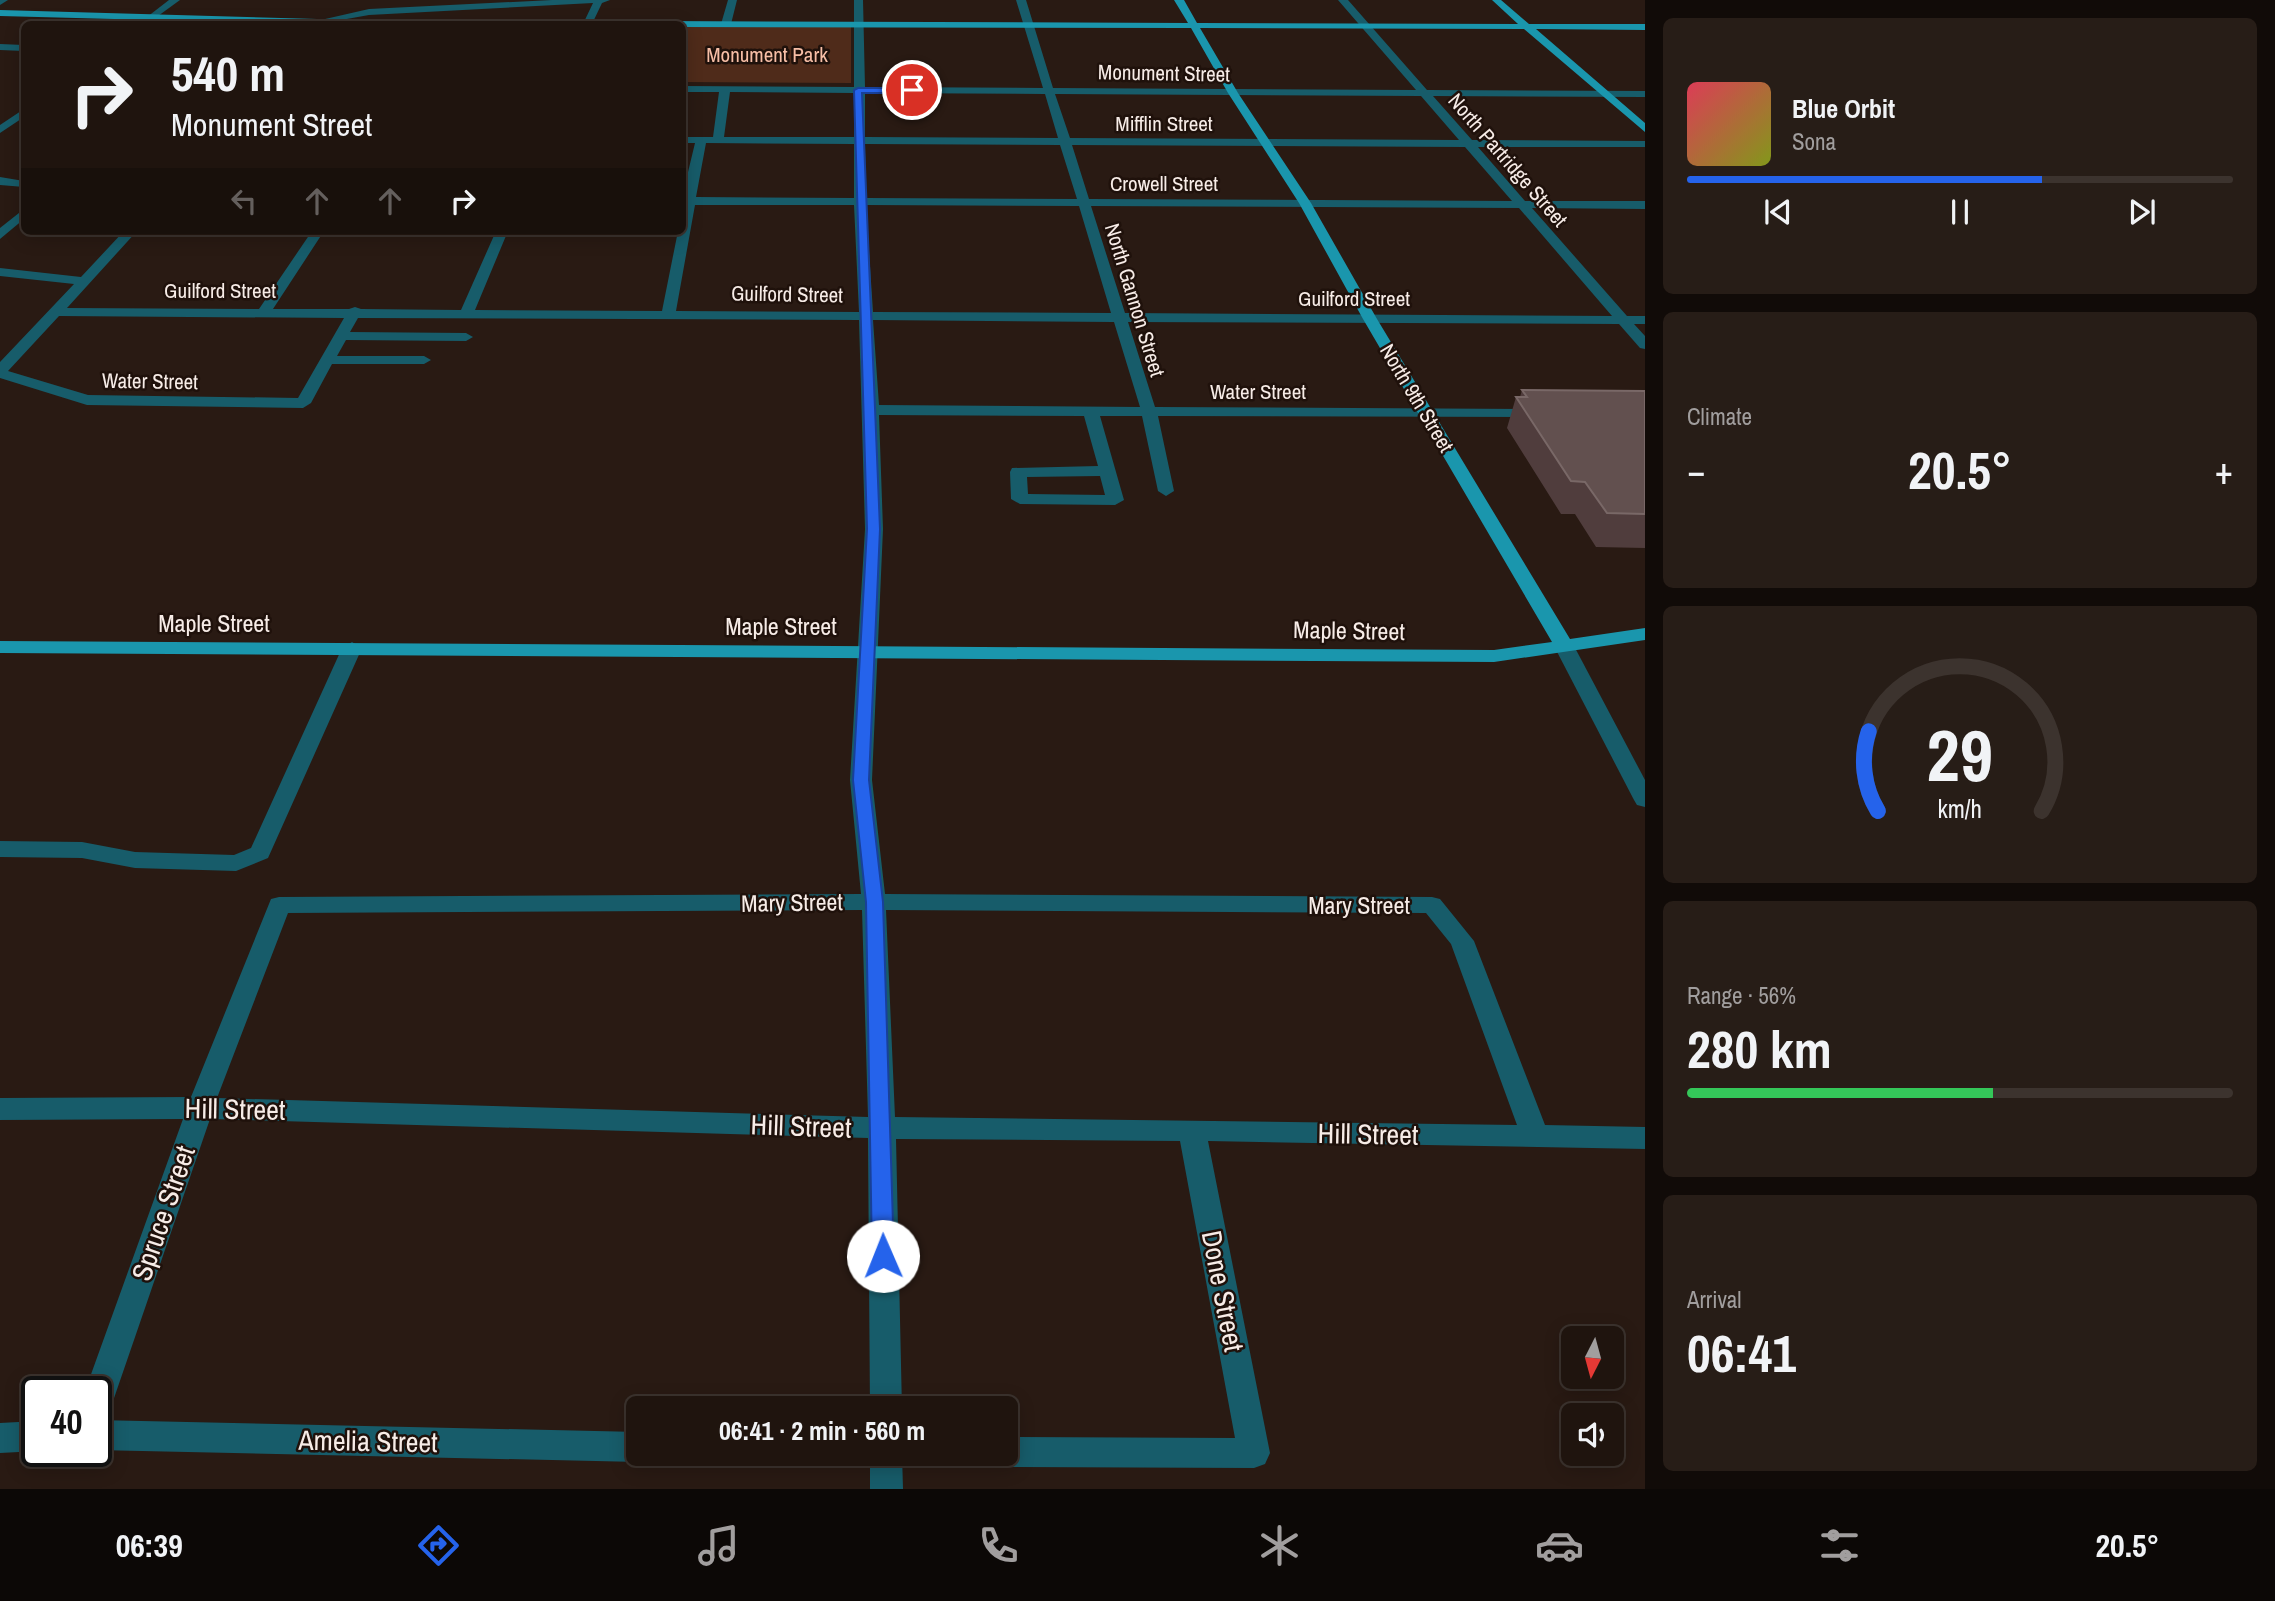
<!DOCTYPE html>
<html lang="en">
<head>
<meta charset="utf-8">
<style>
	:root { --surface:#1f140e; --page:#271d17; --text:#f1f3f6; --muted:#a19e9e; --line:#3c332e; --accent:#2563eb }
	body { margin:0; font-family:"Archivo Narrow",sans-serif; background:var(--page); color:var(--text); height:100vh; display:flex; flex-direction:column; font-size:26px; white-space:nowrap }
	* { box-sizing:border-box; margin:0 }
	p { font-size:23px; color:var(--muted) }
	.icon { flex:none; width:38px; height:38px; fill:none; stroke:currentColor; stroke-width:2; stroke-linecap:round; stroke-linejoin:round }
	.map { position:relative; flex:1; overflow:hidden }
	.panel { display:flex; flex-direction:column; gap:18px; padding:18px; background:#110b08; width:630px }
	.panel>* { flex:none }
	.guide { position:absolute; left:21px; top:21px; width:665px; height:214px; border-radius:10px; box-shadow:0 4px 18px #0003,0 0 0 2px var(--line); background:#1f140e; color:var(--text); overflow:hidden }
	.needle { width:46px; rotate:186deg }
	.tools { position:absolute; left:1561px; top:1326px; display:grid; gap:14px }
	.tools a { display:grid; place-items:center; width:63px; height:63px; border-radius:10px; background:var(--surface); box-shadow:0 4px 18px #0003,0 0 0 2px var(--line); font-size:35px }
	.speed { position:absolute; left:21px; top:1376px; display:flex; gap:14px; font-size:35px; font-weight:700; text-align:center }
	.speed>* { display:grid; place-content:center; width:91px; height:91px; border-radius:50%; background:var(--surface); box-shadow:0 4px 18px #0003,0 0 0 2px var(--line); line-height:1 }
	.speed .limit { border:4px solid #111; border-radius:10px; background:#fff; color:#111 }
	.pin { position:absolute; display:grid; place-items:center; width:60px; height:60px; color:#fff; margin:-30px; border:4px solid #fff; border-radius:50%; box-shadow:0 2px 7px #0007 }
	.me { position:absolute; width:77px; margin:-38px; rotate:359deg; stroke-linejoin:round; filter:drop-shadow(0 0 5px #0008) }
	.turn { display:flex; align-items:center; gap:24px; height:147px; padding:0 35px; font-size:32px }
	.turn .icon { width:91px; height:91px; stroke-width:2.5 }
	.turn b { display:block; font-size:49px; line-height:60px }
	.lanes { display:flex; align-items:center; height:66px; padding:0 35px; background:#0003; justify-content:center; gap:35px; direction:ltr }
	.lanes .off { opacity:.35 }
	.big { font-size:52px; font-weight:800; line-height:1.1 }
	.panel .widget { flex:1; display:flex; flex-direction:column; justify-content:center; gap:10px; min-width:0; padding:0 24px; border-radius:10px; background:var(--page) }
	.panel .dial { align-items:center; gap:0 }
	.dial svg { height:182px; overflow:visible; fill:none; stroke:var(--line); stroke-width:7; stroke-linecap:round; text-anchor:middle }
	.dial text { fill:var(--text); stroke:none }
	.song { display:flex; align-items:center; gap:21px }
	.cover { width:84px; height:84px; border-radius:10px; background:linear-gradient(135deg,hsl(350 70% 55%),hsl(70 70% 35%)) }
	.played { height:7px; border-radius:4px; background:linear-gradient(90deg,var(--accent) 65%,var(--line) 65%) }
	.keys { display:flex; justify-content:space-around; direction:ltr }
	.heat { display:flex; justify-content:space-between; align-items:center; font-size:38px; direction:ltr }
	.charge { height:10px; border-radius:5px; background:linear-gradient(90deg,#34c759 56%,var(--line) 0) }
	.trip { position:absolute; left:626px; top:1396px; width:392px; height:70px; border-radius:10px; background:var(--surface); box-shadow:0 4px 18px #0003,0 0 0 2px var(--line); font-weight:800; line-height:70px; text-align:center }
	.tabs { display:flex; height:112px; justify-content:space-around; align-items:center; background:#0c0806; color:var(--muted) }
	.tabs .icon { width:49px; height:49px }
	.tabs .current { color:var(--accent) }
	.tabs b { font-size:32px; color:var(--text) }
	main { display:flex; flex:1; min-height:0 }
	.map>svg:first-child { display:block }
	.green { fill:#4f2b1a }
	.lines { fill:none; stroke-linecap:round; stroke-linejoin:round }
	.minor { fill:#175c6a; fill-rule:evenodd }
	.major { fill:#1a96ad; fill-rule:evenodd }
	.wall { fill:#503d3d }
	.building { fill:#62504f; stroke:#796867; stroke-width:2 }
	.route { fill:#2563eb; stroke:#184099; stroke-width:2 }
	.labels { text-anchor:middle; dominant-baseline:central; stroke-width:5; stroke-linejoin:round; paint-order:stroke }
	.far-park-label { font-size:21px; fill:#f7bea6; stroke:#1f110b }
	.far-street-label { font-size:21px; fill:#f7ece7; stroke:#1f110b }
	.street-label { font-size:24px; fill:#f7ece7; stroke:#1f110b }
	.near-street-label { font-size:28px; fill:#f7ece7; stroke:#1f110b }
</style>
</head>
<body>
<main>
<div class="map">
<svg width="1645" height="1489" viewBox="0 0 1645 1489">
	<rect width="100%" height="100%" fill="#291a13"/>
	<polygon class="green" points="683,25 851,25 851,83 683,82"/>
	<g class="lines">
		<g class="minor">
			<polygon points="0,0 8,0 0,5"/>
			<polygon points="169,0 180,0 147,24 138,24"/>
			<polygon points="552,0 610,0 602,3 592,24 583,24 593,3 369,15 319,24 312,22 369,9"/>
			<polygon points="728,0 737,0 731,24 726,27 721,24"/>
			<path d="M 854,0 L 863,0 L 865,87 L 1043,88 L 1016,0 L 1026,0 L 1053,88 L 1416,90 L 1338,0 L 1348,0 L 1427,90 L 1645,91 L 1645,97 L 1433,96 L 1472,140 L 1645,141 L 1645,147 L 1478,147 L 1525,201 L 1645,201 L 1645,209 L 1532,208 L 1627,316 L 1645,316 L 1645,324 L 1634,324 L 1645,336 L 1645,349 L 1640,348 L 1619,324 L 1128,322 L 1155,407 L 1537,409 L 1545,414 L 1543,417 L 1158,416 L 1174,491 L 1166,496 L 1158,491 L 1142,416 L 1100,416 L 1124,500 L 1115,505 L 1020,504 L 1011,499 L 1010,472 L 1012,468 L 1098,466 L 1084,416 L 879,415 L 883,529 L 872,780 L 885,894 L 1432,897 L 1440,899 L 1474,941 L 1545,1125 L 1645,1127 L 1645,1149 L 1208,1141 L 1270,1453 L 1265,1464 L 1254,1468 L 1006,1467 L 995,1463 L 991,1454 L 1006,1454 L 1006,1437 L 1235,1438 L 1180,1141 L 896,1139 L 902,1409 L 870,1409 L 868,1138 L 210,1119 L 112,1404 L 107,1414 L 96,1419 L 96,1391 L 85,1391 L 183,1119 L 0,1120 L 0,1098 L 191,1097 L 271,899 L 279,897 L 861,894 L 850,780 L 865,529 L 859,320 L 358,318 L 350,332 L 466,333 L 473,337 L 466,341 L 346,340 L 337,356 L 424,356 L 431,360 L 424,364 L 332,364 L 311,403 L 303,408 L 87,405 L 0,378 L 0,362 L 74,284 L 0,276 L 0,268 L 81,277 L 124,231 L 137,231 L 67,308 L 259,309 L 312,231 L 324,231 L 273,309 L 349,309 L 355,307 L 361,309 L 461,310 L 496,231 L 508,231 L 475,310 L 662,311 L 678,231 L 682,231 L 682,197 L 695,143 L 682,143 L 682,137 L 713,137 L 719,92 L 682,92 L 682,86 L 854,87 ZM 730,92 L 854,93 L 854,137 L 724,137 ZM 865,93 L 1045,94 L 1058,138 L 865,137 ZM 1055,94 L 1421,96 L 1459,140 L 1070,138 ZM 706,143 L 854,144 L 854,198 L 696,197 ZM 865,144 L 1060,145 L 1077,199 L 866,198 ZM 1072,145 L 1465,147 L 1512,201 L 1089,199 ZM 695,205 L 854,205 L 859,312 L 676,311 ZM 866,205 L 1079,206 L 1111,313 L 873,312 ZM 1091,206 L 1519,208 L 1612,316 L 1125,313 ZM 59,316 L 344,318 L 298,398 L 88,395 L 8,371 ZM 873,320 L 1114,322 L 1140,407 L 879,405 ZM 1100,476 L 1105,495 L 1028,494 L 1027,477 ZM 862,910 L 868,1117 L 217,1098 L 288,913 ZM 886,910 L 1426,913 L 1451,944 L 1517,1125 L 895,1117 Z"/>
			<polygon points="0,44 24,45 24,51 0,50"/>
			<polygon points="24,109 24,117 0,133 0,125"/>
			<polygon points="0,177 24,181 24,187 0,185"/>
			<polygon points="24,209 24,219 0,239 0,228"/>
			<polygon points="1564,640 1574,646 1645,780 1645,807 1637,805 1634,800 1554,646"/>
			<polygon points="352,642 362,648 268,858 236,871 135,868 82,858 0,857 0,841 82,842 135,852 234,855 251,848 342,648"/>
			<polygon points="96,1420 639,1432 639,1454 652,1454 650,1458 639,1462 96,1450"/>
			<polygon points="37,1421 38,1451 0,1453 0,1423"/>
			<polygon points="870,1454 902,1454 903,1489 870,1489"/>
		</g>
		<g class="major">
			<polygon points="1174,0 1184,0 1197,23 1518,24 1492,0 1501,0 1529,24 1645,24 1645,30 1536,29 1645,123 1645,132 1524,29 1200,28 1238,93 1311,203 1377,319 1570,639 1645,628 1645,640 1494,662 0,653 0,641 1494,650 1552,642 1363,319 1299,203 1228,93 1191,28 682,27 682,24 652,24 657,21 1188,23"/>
			<polygon points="0,10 317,19 565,21 570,24 306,24 0,16"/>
		</g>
	</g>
	<polygon class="wall" points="1522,390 1645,391 1645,548 1596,547 1575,514 1561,514 1507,428 1516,397 1520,397"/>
	<polygon class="building" points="1522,390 1645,391 1645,514 1607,513 1585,482 1571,481 1516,397 1527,397"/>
	<polygon class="route" points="858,88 912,88 916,90 912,93 862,93 880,529 869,780 883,902 894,1256 891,1262 883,1265 876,1262 872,1256 866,902 853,780 867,529 854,90"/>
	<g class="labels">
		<g class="far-park-label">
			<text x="767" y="54">Monument Park</text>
		</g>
		<g class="far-street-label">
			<text transform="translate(1164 73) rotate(1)">Monument Street</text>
			<text x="1164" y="123">Mifflin Street</text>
			<text transform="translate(1508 160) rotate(49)">North Partridge Street</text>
			<text x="1164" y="183">Crowell Street</text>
			<text x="220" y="290">Guilford Street</text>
			<text transform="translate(787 294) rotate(1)">Guilford Street</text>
			<text x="1354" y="298">Guilford Street</text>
			<text transform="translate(1135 300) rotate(73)">North Gannon Street</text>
			<text transform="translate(150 381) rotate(1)">Water Street</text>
			<text x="1258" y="391">Water Street</text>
			<text transform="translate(1417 398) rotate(59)">North 9th Street</text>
		</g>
		<g class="street-label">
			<text x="214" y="623">Maple Street</text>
			<text x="781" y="626">Maple Street</text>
			<text transform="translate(1349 630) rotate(1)">Maple Street</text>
			<text transform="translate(792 902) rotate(-1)">Mary Street</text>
			<text x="1359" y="905">Mary Street</text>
		</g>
		<g class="near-street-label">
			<text transform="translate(235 1109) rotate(1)">Hill Street</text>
			<text transform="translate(801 1126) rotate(2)">Hill Street</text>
			<text transform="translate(1368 1134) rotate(1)">Hill Street</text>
			<text transform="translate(163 1213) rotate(-71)">Spruce Street</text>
			<text transform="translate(1223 1291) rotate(79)">Done Street</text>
			<text transform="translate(368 1441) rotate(1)">Amelia Street</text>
		</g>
	</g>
</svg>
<div class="tools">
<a><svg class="needle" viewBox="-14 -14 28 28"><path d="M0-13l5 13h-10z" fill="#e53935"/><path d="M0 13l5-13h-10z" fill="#a19e9e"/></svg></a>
<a><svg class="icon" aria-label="sound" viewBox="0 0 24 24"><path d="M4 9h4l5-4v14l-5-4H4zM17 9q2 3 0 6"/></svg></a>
</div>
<div class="speed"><div class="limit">40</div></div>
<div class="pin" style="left:912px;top:90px;background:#d93025"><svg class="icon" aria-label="arrive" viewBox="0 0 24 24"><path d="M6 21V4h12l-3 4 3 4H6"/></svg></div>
<svg class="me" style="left:883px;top:1256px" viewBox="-20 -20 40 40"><circle r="19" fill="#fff"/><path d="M0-13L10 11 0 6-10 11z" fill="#2563eb"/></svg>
<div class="trip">06:41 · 2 min · 560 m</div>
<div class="guide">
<div class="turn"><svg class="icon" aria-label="right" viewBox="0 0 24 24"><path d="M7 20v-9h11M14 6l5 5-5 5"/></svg><div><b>540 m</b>Monument Street</div></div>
<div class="lanes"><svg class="icon off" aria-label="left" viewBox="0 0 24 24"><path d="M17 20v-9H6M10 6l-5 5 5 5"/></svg><svg class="icon off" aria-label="ahead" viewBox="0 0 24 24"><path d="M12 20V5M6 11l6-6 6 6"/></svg><svg class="icon off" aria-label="ahead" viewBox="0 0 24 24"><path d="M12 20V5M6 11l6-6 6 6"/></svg><svg class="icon" aria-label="right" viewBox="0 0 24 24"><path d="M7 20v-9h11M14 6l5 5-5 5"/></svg></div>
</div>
</div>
<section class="panel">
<div class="widget">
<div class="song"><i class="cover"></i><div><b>Blue Orbit</b><p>Sona</p></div></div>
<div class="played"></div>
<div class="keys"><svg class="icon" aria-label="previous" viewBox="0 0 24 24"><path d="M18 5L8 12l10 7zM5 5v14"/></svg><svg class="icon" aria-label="pause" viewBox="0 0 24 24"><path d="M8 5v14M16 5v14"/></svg><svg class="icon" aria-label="next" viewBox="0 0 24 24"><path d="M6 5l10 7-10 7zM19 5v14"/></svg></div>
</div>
<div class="widget"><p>Climate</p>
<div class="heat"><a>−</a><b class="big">20.5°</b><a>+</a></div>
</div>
<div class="widget dial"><svg viewBox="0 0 100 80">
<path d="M14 69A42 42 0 1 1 86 69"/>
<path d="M14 69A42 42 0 0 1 10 34" stroke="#2563eb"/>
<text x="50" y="56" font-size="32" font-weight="700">29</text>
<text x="50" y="72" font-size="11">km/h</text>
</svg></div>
<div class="widget"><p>Range · 56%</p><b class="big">280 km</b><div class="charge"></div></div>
<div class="widget"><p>Arrival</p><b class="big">06:41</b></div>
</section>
</main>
<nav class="tabs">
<b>06:39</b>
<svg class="icon current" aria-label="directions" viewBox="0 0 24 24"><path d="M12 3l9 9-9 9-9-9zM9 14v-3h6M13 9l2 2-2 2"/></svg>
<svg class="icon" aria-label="music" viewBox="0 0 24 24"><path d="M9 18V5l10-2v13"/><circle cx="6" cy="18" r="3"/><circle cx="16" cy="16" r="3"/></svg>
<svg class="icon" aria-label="phone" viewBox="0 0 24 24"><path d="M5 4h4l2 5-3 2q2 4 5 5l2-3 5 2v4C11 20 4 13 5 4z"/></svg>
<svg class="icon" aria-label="climate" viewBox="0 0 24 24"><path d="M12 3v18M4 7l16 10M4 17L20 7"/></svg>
<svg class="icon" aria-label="car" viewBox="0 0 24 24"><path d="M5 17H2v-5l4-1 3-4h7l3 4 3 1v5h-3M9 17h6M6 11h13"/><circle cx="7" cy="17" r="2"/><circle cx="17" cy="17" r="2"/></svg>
<svg class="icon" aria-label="filters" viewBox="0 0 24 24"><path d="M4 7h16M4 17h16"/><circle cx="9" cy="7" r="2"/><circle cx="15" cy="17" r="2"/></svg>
<b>20.5°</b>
</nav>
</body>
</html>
